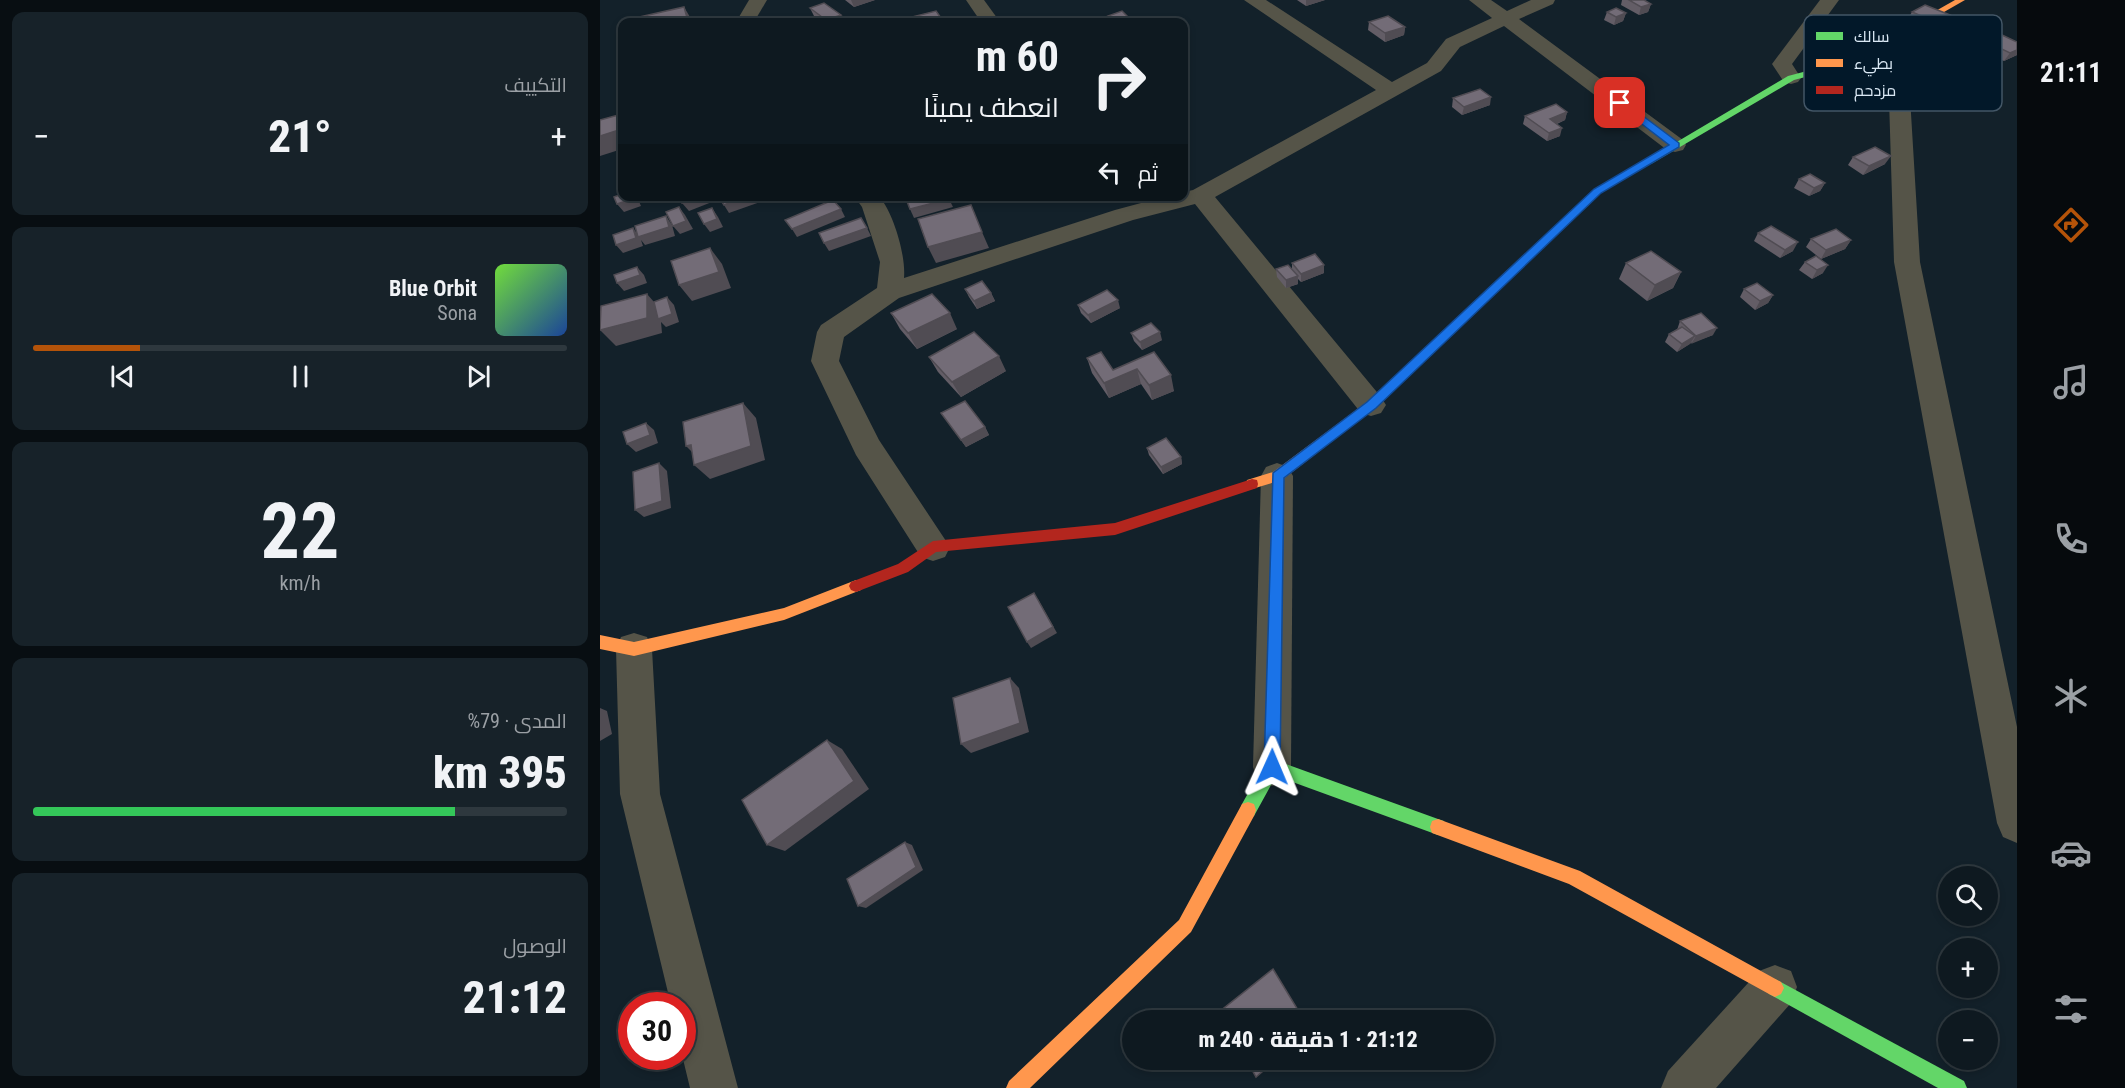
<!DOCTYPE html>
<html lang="ar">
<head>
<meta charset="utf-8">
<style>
	:root { --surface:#0e1920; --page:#172229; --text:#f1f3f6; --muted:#9ba0a5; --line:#2e383e; --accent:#b45309 }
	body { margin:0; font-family:"Roboto Condensed",Cairo,sans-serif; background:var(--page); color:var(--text); direction:rtl; height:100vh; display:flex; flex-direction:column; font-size:22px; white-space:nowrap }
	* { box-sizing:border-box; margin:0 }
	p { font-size:20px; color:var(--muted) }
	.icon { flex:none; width:33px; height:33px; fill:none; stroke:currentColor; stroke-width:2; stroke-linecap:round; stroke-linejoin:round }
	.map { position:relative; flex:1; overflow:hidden; direction:ltr }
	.side { display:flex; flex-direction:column; gap:12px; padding:12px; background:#080e12; width:600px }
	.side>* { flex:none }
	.top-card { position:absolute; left:18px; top:18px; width:570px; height:183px; border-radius:12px; box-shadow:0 3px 9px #0003,0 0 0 2px var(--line); direction:rtl; background:#0e1920; color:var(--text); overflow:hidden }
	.buttons { position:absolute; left:1338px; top:866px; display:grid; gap:12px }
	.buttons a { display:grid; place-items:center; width:60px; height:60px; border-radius:50%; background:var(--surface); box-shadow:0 3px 9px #0003,0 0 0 2px var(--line); font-size:30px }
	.speed { position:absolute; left:18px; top:992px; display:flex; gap:12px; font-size:30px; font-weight:700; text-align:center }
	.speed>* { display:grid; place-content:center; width:78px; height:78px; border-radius:50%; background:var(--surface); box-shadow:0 3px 9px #0003,0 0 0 2px var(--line); line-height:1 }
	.speed .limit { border:9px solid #d22; background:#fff; color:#111 }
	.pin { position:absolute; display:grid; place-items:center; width:51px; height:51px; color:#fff; margin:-26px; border-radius:12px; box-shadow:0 3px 9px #0006 }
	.me { position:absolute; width:66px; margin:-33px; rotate:1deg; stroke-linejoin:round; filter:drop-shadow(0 0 4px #0008) }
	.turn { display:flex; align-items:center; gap:21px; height:126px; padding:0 30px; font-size:27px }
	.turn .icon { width:78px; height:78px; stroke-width:2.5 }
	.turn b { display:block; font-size:42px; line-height:51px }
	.then { display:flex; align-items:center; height:57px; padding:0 30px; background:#0003; gap:12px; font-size:22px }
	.big { font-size:45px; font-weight:800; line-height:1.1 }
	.side .widget { flex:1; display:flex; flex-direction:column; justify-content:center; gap:9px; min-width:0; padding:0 21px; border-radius:12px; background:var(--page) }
	.side .dial { align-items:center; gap:0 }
	.dial b { font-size:78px; line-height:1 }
	.song { display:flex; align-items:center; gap:18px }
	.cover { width:72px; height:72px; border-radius:9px; background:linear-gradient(135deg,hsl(100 70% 55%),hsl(220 70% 35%)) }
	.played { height:6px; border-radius:3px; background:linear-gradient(90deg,var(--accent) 20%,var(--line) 20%) }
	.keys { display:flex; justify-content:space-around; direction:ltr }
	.heat { display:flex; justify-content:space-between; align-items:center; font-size:33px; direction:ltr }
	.charge { height:9px; border-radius:4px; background:linear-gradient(90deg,#34c759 79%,var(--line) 0) }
	.trip { position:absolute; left:522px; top:1010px; width:372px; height:60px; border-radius:30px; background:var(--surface); box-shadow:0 3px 9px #0003,0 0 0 2px var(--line); font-weight:800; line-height:60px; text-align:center; direction:rtl }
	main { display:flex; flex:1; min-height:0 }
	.dock { display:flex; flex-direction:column; width:108px; justify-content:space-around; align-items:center; background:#060a0d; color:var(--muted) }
	.dock .icon { width:42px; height:42px }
	.dock .active { color:var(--accent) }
	.dock b { font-size:27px; color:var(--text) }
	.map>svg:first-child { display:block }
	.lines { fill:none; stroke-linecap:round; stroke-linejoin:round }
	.street { fill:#555448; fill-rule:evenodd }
	.fast { fill:#63d668; fill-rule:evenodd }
	.slow { fill:#ff974d; fill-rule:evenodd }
	.jam { fill:#b3261e; fill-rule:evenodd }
	.wall { fill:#635d66 }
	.shaded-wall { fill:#504c53 }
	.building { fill:#736c77; stroke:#504c53; stroke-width:1.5 }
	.route { fill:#1a73e8; stroke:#114b97; stroke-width:1.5 }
	.key { fill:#021829; stroke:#435666; stroke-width:1.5 }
	.key-label { font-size:16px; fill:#dae8f4 }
</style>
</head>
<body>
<main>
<nav class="dock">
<b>21:11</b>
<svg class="icon active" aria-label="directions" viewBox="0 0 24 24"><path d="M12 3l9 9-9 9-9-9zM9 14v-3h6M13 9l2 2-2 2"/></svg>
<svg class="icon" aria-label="music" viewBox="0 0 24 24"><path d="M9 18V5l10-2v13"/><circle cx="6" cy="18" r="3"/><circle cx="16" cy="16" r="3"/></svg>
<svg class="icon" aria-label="phone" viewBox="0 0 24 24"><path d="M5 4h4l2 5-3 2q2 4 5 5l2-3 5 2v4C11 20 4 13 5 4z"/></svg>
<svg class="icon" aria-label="climate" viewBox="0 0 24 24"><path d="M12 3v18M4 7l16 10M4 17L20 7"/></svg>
<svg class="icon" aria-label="car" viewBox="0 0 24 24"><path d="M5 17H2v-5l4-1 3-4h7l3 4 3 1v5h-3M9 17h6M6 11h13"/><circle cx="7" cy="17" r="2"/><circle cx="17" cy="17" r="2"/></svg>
<svg class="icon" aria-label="filters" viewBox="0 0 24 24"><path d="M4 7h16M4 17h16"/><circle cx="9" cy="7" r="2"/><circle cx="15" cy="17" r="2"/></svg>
</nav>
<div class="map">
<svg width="1417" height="1088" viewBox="0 0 1417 1088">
	<rect width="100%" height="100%" fill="#13212a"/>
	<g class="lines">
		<g class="street">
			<polygon points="149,0 167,0 154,22 136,22"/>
			<polygon points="366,0 384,0 400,22 381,22"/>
			<path d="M 644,0 L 666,0 L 792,82 L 827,63 L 846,39 L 892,18 L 869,0 L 891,0 L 907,11 L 931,0 L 955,0 L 953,4 L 919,19 L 1083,140 L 1086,145 L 1083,150 L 1075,152 L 1067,150 L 904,26 L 860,47 L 841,71 L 615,197 L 781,397 L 786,405 L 781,413 L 771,416 L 761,413 L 595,204 L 533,220 L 299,298 L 244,337 L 239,361 L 279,440 L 350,547 L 345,557 L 333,561 L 321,557 L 256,455 L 211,361 L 217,332 L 221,325 L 277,288 L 280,262 L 262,207 L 254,196 L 279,196 C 294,214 306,256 304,278 L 515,210 L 567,196 L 584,196 L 584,192 L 593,190 L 776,90 Z"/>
			<polygon points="1220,0 1239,0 1192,64 1201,78 1198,82 1191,84 1184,82 1172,64"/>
			<polygon points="1248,57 1255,59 1306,93 1310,97 1320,262 1417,727 1417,843 1403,837 1397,823 1294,262 1289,99 1241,67 1238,63 1241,59"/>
			<polygon points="677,463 688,467 693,476 691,767 686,781 672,786 658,781 653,767 661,476 666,467"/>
			<polygon points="34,633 47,637 52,649 60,794 138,1088 90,1088 82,1055 82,1005 71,1005 20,794 16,649 21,637"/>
			<polygon points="1175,965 1191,971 1197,987 1191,1003 1116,1088 1061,1088 1068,1071 1159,971"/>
		</g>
		<g class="fast">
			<polygon points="1261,52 1268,54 1251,65 1194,80 1051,164 1043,162 1188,76 1245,61"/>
			<polygon points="672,759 838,819 844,821 846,827 844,833 838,835 676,776 654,816 648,818 642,816 640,810 642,804 666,761"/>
			<polygon points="1175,979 1364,1081 1367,1088 1338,1088 1169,994 1166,988 1169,982"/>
		</g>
		<g class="slow">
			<polygon points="1355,0 1365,0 1267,56 1260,54"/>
			<polygon points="1045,160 1053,162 1001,193 775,408 682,480 652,489 647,488 646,484 647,480 673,472 767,402 995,189"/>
			<polygon points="256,580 261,582 263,586 261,590 184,620 34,656 0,649 0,635 34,642 184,608"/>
			<polygon points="648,802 654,804 656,810 654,816 591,932 430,1088 406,1088 409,1081 579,920 642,804"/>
			<polygon points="838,819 980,871 1181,982 1184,988 1181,994 1175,997 1169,994 969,884 832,833 830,827 832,821"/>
		</g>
		<polygon class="jam" points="652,479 657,480 658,484 657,488 515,535 336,552 308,572 256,592 251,590 249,586 251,582 298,564 333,541 515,523"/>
	</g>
	<g class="wall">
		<polygon points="245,0 275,0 254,7"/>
		<polygon points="697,0 725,0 706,6"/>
		<polygon points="1022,0 1044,0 1051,4 1048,12 1039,15 1021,5"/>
		<polygon points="210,8 241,15 244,22 223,22 214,16"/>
		<polygon points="1007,12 1026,13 1023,21 1014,25 1004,20"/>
		<polygon points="1312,12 1345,23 1333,31 1307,20"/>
		<polygon points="508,16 533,22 509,22"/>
		<polygon points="769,22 805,27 804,35 785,42 768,30"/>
		<polygon points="1357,29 1363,42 1355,46 1344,40 1349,32"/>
		<polygon points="1387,42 1417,55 1404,61 1381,51"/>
		<polygon points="853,98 890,105 862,115 852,107"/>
		<polygon points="967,112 965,120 957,124 960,136 947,141 923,124 925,116"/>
		<polygon points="1253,157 1285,164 1263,175 1248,165"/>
		<polygon points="1199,179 1225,183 1220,191 1209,196 1194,188"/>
		<polygon points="1158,233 1193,251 1180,258 1154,241"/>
		<polygon points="1211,239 1251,240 1245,249 1221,259 1206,247"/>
		<polygon points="1205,262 1223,273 1212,279 1199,270"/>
		<polygon points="692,263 724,265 724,273 701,282 698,279 698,284 686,288 677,277 676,269 692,269"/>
		<polygon points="1026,263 1081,272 1073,288 1047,301 1019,279"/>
		<polygon points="365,289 391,293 395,301 377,309 369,297"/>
		<polygon points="1144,289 1173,295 1168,303 1155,310 1140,297"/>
		<polygon points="478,305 520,308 491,323 481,313"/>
		<polygon points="291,313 357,329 317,349 300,329"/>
		<polygon points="1080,321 1113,335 1091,343 1077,352 1065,342 1069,334 1077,330"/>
		<polygon points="531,333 562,340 542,350 534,341"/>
		<polygon points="554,352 574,391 552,400 541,384 509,398 492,373 487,358 513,370"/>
		<polygon points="329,357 406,371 361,397 338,372"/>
		<polygon points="341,413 385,427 389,435 366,447"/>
		<polygon points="547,448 581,457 582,464 563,474 549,455"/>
	</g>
	<g class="shaded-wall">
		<polygon points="251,0 275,0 254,7"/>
		<polygon points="706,0 725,0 706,6"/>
		<polygon points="1051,4 1048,12 1039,15 1041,7"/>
		<polygon points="84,7 93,22 82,22"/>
		<polygon points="1026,13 1023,21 1014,25 1016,17"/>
		<polygon points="241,15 244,22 227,22 226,20"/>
		<polygon points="1350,15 1345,23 1333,31 1338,23"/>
		<polygon points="341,18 343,22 322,22"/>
		<polygon points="805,27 804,35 785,42 785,33"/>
		<polygon points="1368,34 1363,42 1355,46 1360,38"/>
		<polygon points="1417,50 1417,55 1404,61 1410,53"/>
		<polygon points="891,97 890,105 862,115 864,107"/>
		<polygon points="967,112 965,120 948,127 950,119"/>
		<polygon points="962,128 960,136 947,141 949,133"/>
		<polygon points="22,129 22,149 0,156 0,136"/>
		<polygon points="1291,156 1285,164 1263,175 1269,166"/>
		<polygon points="1225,183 1220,191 1209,196 1214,188"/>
		<polygon points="34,196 36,196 38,199 41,206 24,212 17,204"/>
		<polygon points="99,196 115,196 117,200 89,211 82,203"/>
		<polygon points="146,196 160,196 163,201 129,213 124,205"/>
		<polygon points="349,199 353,207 314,218 310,209"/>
		<polygon points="79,207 85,215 93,229 80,234 73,226"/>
		<polygon points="112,208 118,217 123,227 110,232 104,224"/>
		<polygon points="241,209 245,217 197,237 192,229"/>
		<polygon points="66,216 72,225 75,236 45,245 41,240 43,246 23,253 16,245 33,228 39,236"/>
		<polygon points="267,228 271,236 229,251 224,243"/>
		<polygon points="382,232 389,248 336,263 328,247"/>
		<polygon points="1251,240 1245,249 1221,259 1226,250"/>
		<polygon points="1198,242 1193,251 1180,258 1185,250"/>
		<polygon points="110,248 122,264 131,288 92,301 79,285"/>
		<polygon points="724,265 724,273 701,282 701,274"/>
		<polygon points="1228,265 1223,273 1212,279 1217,270"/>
		<polygon points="37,267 44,275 47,283 24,291 17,283"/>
		<polygon points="1081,272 1073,288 1047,301 1055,285"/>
		<polygon points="698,276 698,284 686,288 686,280"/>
		<polygon points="391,293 395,301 377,309 374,301"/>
		<polygon points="47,294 61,310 67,297 74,305 79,322 66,327 61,322 62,333 16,346 0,330"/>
		<polygon points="1173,295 1168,303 1155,310 1160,301"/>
		<polygon points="518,300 520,308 491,323 488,315"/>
		<polygon points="350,313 357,329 317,349 308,333"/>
		<polygon points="1117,328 1113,335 1091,344 1096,336"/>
		<polygon points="560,332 562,340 542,350 540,342"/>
		<polygon points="1095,336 1090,344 1077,352 1082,344"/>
		<polygon points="399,356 406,371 361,397 352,382"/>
		<polygon points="537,369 541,384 509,398 504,383"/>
		<polygon points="571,375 574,391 552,400 549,385"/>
		<polygon points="143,403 156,418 165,460 110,479 94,465"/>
		<polygon points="46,423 54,430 58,443 36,452 27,444"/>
		<polygon points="385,427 389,435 366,447 361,440"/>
		<polygon points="91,445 101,461 86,446"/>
		<polygon points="581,457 582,464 563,474 561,467"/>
		<polygon points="59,463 67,471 71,508 44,517 35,510"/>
		<polygon points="438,599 457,633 431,648 427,642"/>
		<polygon points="410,678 419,688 429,732 371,753 361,744"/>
		<polygon points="0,708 7,711 12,734 0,741"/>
		<polygon points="227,740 242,749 269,789 185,851 167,845"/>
		<polygon points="305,842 312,845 323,870 266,908 258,906"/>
	</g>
	<g class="building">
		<polygon points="1029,0 1044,0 1051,4 1041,7"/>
		<polygon points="224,3 241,15 226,20 210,8"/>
		<polygon points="1325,5 1350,15 1338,23 1312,12"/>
		<polygon points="84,7 88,21 82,22 27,22 26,20"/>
		<polygon points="1016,8 1026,13 1016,17 1007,12"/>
		<polygon points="336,11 341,18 322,22 301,22 300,20"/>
		<polygon points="522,11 533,22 515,22 508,16"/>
		<polygon points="788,16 805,27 785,33 769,22"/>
		<polygon points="1402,35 1417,42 1417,50 1410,53 1387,42"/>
		<polygon points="880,89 891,97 864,107 853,98"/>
		<polygon points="956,104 967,112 950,119 962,128 949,133 925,116"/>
		<polygon points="22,114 22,129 0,136 0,120"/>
		<polygon points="1275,147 1291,156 1269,166 1253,157"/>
		<polygon points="1210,174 1225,183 1214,188 1199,179"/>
		<polygon points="22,194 22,196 34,196 35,198 17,204 14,197"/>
		<polygon points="77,196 99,196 82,203"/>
		<polygon points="118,196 146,196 124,205"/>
		<polygon points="314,196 348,196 349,199 310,209 306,199"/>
		<polygon points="233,200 241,209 192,229 185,220"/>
		<polygon points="371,205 382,232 328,247 318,219"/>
		<polygon points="79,207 86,221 73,226 66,212"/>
		<polygon points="112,208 117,219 104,224 98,213"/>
		<polygon points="66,216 69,227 38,237 35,226"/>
		<polygon points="261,218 267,228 224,243 219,233"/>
		<polygon points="1171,226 1198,242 1185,250 1158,233"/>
		<polygon points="33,228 36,238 16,245 13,235"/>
		<polygon points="1236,229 1251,240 1226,250 1211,239"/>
		<polygon points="110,248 119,272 79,285 71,261"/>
		<polygon points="1051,251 1081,272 1055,285 1026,263"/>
		<polygon points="715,254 724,265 701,274 692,263"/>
		<polygon points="1216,256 1228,265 1217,270 1205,262"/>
		<polygon points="688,265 698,276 686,280 676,269"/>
		<polygon points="37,267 40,275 17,283 14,275"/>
		<polygon points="382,281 391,293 374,301 365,289"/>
		<polygon points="1157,283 1173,295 1160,301 1144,289"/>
		<polygon points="507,290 518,300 488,315 478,305"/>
		<polygon points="47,294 47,318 0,330 1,306"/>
		<polygon points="332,294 350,313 308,333 291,313"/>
		<polygon points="67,297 72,314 58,319 54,302"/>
		<polygon points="1101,313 1117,328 1096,336 1080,321"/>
		<polygon points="551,323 560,332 540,342 531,333"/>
		<polygon points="1082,327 1095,336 1082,344 1069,334"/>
		<polygon points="374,332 399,356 352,382 329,357"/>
		<polygon points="501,352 513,370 554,352 571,375 549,385 537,369 504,383 487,358"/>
		<polygon points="365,401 385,427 361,440 341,413"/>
		<polygon points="143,403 151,446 94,465 91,445 86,446 83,422"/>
		<polygon points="46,423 50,435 27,444 23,432"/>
		<polygon points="566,438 581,457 561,467 547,448"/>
		<polygon points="59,463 62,501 35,510 33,472"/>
		<polygon points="434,593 453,627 427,642 408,607"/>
		<polygon points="410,678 420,723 361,744 353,698"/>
		<polygon points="227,740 254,781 167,845 142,800"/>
		<polygon points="305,842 316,867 258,906 247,879"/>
		<polygon points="673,969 704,1020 624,1020 619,1012"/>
		<polygon points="646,1059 677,1059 656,1077"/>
	</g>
	<polygon class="route" points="1017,101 1023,101 1079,143 1079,147 1001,193 776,408 684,478 680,767 678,772 672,775 666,772 664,767 673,473 767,402 994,189 1069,145 1017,105"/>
	<rect x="1204" y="15" width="198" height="96" rx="9" class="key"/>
	<rect x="1216" y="32" width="27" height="8" fill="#63d668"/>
	<rect x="1216" y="59" width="27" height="8" fill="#ff974d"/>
	<rect x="1216" y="86" width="27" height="8" fill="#b3261e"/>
	<g class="key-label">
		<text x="1254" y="42">سالك</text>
		<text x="1254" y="69">بطيء</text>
		<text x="1254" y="96">مزدحم</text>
	</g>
</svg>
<div class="buttons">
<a><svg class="icon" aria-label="search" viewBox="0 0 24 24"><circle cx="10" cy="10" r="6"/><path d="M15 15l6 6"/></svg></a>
<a>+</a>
<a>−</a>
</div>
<div class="speed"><div class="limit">30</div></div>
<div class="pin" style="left:1020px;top:103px;background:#d93025"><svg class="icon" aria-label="arrive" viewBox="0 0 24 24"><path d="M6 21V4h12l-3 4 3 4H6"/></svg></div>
<svg class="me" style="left:672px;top:767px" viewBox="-20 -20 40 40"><path d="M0-17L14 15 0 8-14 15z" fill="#1a73e8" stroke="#fff" stroke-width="4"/></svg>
<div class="trip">21:12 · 1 دقيقة · 240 m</div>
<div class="top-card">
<div class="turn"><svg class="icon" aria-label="right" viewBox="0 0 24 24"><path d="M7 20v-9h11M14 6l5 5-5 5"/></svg><div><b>60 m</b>انعطف يمينًا</div></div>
<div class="then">ثم<svg class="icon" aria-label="left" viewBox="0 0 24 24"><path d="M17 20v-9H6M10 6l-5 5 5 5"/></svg></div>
</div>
</div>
<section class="side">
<div class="widget"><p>التكييف</p>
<div class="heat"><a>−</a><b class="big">21°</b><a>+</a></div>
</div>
<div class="widget">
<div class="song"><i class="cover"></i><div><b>Blue Orbit</b><p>Sona</p></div></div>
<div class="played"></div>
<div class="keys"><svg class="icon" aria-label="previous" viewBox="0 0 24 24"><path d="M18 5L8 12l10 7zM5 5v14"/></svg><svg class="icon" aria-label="pause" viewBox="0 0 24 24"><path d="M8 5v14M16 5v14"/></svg><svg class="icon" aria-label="next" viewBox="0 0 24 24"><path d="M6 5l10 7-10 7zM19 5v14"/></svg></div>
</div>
<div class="widget dial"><b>22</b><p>km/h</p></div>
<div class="widget"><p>المدى · 79%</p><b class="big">395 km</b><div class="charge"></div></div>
<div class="widget"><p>الوصول</p><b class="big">21:12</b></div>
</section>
</main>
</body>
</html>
